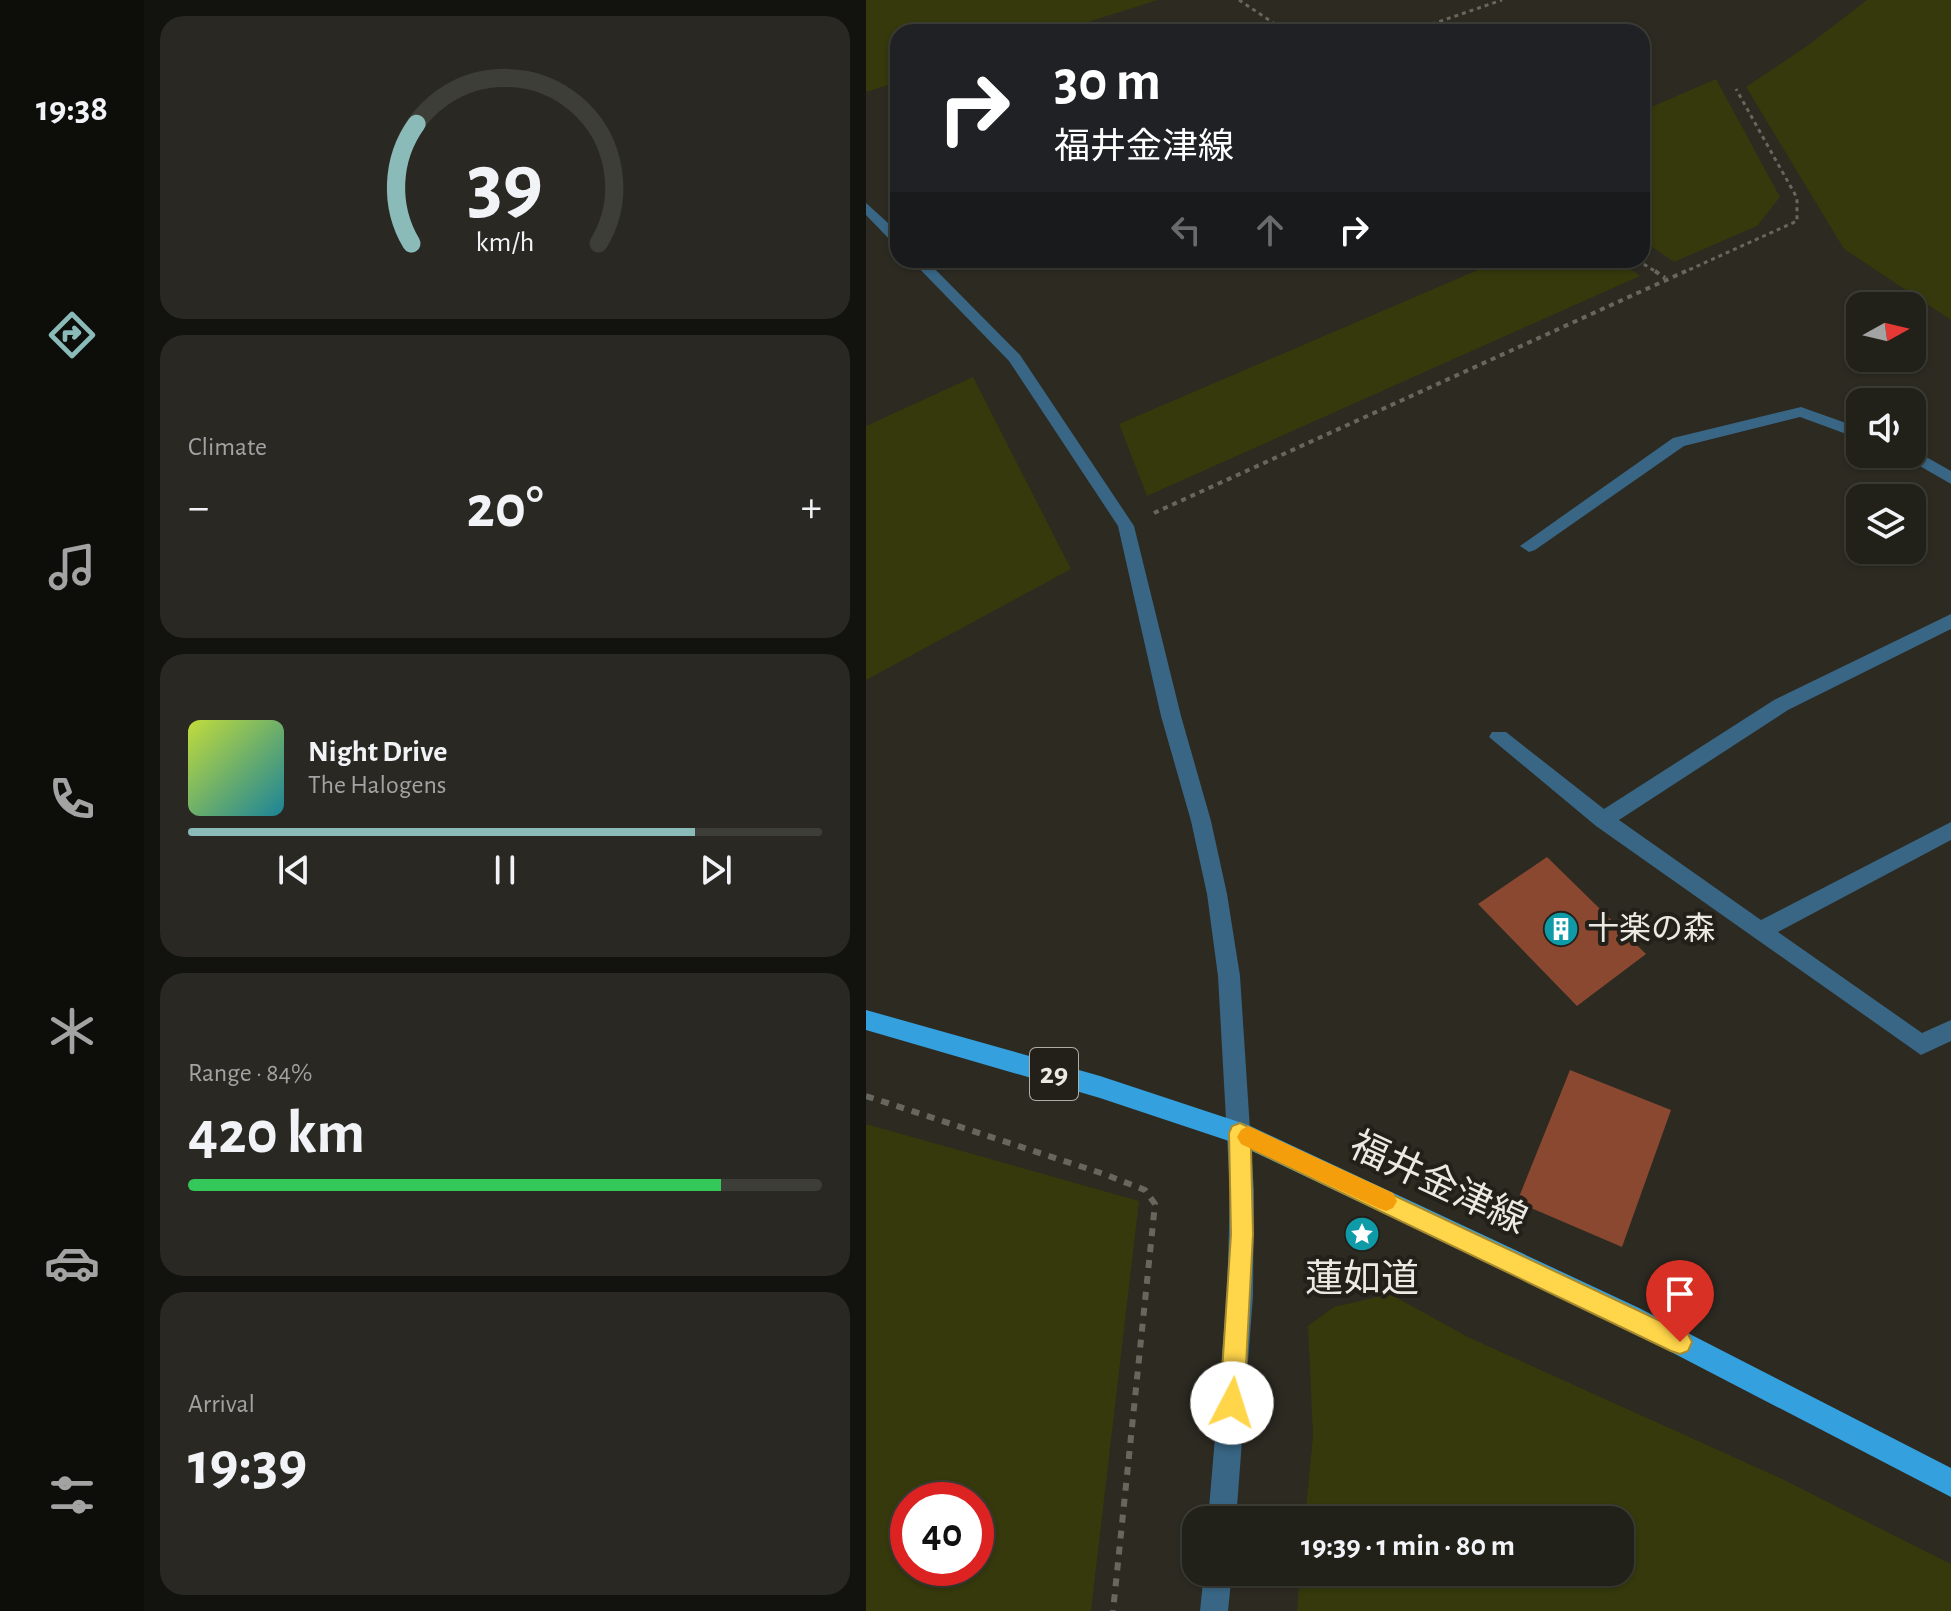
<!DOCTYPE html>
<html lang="en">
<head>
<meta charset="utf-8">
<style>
	:root { --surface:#212019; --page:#292822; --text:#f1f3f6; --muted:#a2a3a2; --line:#3e3e38; --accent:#8bbbb9 }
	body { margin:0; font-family:"Alegreya Sans","Noto Sans JP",sans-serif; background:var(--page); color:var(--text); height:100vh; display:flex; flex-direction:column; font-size:30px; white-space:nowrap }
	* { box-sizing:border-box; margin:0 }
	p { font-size:26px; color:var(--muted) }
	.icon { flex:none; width:44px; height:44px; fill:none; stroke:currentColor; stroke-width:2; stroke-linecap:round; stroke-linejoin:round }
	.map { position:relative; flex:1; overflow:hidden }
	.drawer { display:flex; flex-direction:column; gap:16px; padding:16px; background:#12120e; width:722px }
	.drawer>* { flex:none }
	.banner { position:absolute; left:24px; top:24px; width:760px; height:244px; border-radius:24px; box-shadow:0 2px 6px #0004,0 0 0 2px var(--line); background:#202124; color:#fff; overflow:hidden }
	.needle { width:52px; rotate:82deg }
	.controls { position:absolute; left:980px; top:292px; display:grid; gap:16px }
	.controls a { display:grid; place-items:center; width:80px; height:80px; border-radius:16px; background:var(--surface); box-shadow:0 2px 6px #0004,0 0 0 2px var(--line); font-size:40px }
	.speed { position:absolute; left:24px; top:1482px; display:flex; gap:16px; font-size:40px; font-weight:700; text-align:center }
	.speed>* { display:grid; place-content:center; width:104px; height:104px; border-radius:50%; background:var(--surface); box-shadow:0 2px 6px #0004,0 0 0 2px var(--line); line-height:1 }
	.speed .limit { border:12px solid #d22; background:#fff; color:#111 }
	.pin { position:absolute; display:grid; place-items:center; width:68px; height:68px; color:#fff; margin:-82px -34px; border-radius:50% 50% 50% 0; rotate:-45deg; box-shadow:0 0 8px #0007 }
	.pin .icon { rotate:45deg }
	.me { position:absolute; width:88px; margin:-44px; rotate:5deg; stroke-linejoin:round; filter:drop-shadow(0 0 6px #0008) }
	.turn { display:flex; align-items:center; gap:28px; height:168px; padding:0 32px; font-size:36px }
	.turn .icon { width:104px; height:104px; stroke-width:2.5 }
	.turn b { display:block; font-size:56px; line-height:68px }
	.lanes { display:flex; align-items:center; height:76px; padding:0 32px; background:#0003; justify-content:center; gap:40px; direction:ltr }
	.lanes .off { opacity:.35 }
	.big { font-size:60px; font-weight:700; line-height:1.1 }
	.drawer .card { flex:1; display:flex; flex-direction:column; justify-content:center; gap:12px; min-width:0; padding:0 28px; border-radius:24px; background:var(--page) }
	.drawer .dial { align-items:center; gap:0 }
	.dial svg { height:208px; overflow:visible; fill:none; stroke:var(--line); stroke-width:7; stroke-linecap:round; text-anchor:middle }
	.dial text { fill:var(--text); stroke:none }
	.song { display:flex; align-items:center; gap:24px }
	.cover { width:96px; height:96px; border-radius:12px; background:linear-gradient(135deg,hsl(70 70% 55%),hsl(190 70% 35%)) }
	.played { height:8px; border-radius:4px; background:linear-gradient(90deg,var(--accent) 80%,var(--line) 80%) }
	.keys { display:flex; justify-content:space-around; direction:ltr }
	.heat { display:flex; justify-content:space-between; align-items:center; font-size:44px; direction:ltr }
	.charge { height:12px; border-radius:6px; background:linear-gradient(90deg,#34c759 84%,var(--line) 0) }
	.trip { position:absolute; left:316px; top:1506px; width:452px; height:80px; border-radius:24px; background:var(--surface); box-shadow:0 2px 6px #0004,0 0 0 2px var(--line); font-weight:700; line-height:80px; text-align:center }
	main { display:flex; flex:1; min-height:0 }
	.dock { display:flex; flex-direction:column; width:144px; justify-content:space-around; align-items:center; background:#0d0d0a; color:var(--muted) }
	.dock .icon { width:56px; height:56px }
	.dock .active { color:var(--accent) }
	.dock b { font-size:36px; color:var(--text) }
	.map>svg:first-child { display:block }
	.green { fill:#35390c; fill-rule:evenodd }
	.building { fill:#8a4831 }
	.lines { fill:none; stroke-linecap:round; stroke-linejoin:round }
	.path-far2 { stroke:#68675e; stroke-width:3; stroke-dasharray:4 4; stroke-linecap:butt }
	.path-far1 { stroke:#68675e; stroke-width:4; stroke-dasharray:5 5; stroke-linecap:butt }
	.path { stroke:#68675e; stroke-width:6; stroke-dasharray:8 8; stroke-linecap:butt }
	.service { fill:#386684; fill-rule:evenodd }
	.tertiary { fill:#386684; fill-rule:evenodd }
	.primary { fill:#35a0de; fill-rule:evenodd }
	.route { fill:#ffd54a; stroke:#a68a30; stroke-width:2 }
	.slow { fill:#f59e0b }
	.labels { text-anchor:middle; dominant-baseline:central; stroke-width:8; stroke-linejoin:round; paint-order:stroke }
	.shield { fill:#222018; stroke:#aeada6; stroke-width:2 }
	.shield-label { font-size:30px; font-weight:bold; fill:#eae9e3 }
	.poi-label { font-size:32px; fill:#eae9e3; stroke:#222018; text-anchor:start }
	.near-street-label { font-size:38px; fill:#eae9e3; stroke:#222018 }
	.near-poi-label { font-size:38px; fill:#eae9e3; stroke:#222018 }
</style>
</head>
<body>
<main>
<nav class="dock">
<b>19:38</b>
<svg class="icon active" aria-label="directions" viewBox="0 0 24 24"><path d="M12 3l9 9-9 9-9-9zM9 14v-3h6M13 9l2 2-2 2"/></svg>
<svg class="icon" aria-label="music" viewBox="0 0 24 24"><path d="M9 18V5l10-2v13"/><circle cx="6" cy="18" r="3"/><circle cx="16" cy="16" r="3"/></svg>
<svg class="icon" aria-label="phone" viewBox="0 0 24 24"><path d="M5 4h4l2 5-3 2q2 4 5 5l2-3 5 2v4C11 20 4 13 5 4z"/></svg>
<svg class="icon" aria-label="climate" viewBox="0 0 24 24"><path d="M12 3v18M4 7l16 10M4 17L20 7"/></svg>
<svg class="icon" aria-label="car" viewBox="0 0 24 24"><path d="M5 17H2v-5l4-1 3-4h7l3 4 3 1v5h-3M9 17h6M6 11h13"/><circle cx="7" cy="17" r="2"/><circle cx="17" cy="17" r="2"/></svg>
<svg class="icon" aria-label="filters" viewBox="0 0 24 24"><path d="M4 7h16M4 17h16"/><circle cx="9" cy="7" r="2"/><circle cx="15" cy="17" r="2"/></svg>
</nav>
<section class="drawer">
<div class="card dial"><svg viewBox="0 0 100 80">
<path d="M14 69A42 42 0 1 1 86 69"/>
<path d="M14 69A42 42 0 0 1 16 23" stroke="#8bbbb9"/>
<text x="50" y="56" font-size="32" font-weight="700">39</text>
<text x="50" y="72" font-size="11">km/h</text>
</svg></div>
<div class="card"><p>Climate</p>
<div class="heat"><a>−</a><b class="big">20°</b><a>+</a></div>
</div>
<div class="card">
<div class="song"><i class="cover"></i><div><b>Night Drive</b><p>The Halogens</p></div></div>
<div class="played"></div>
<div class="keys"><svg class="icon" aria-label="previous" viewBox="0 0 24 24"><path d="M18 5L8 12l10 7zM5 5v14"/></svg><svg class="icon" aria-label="pause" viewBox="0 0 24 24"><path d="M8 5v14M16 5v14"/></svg><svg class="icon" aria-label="next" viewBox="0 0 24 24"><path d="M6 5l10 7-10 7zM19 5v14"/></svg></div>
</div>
<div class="card"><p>Range · 84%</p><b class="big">420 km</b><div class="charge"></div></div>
<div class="card"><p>Arrival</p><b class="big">19:39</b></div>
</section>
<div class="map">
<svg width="1085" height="1611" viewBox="0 0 1085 1611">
	<rect width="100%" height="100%" fill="#2c2a21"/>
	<g class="green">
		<polygon points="0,0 292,0 190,32 32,32 32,82 0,92"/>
		<polygon points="1001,0 1085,0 1085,320 978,249 880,87 941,46"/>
		<polygon points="850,79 914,197 891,226 808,262 776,240 776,111"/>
		<polygon points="635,260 752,260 774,276 281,496 253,424"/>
		<polygon points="107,377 205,569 0,680 0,426"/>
		<path d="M 0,1124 L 273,1201 L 225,1611 L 0,1611 ZM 110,1500 L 110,1568 L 42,1568 L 42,1500 Z"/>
		<polygon points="524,1294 604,1338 916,1479 1085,1564 1085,1611 431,1611 434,1572 754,1572 754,1520 439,1520 447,1435 442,1326 468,1307"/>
	</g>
	<g class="building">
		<polygon points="681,857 780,954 711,1006 612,904"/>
		<polygon points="704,1070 805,1110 756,1247 651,1202"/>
	</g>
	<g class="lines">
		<g class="path-far2">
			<polyline points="373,0 421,32"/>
			<polyline points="543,32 636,0"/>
			<polyline points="771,260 792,273"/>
			<polyline points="816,273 931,221 931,198 870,89"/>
		</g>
		<g class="path-far1">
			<polyline points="789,271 799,278"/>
			<polyline points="288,513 820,271"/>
		</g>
		<polyline class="path" points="0,1096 238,1174 279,1190 289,1204 247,1611"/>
		<g class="service">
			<polygon points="935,407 994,428 994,439 934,417 818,446 669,550 663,552 654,546 807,438"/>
			<polygon points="1046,449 1085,471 1085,484 1040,458 1038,454 1046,454"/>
			<polygon points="1085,614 1085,629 922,710 753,820 895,920 1085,822 1085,840 912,932 1056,1033 1085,1020 1085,1041 1055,1055 730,826 623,737 626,732 640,732 738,809 908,700"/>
		</g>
		<g class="tertiary">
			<polygon points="0,203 32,232 32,244 27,243 0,215"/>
			<polygon points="45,260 60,260 154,355 268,526 315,716 345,821 361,894 374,976 388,1191 387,1296 370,1520 342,1520 361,1296 364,1191 352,976 341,894 325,821 295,716 252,526 143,361"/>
			<polygon points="338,1572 366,1572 362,1611 334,1611"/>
		</g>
		<polygon class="primary" points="0,1010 234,1076 382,1125 773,1308 1085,1468 1085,1497 755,1326 369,1143 234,1098 0,1030"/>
	</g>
	<polygon class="route" points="374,1123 822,1334 826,1342 822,1351 814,1354 805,1351 385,1149 387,1234 378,1403 375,1412 366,1415 358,1412 354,1403 365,1234 363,1133 366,1126"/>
	<polygon class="slow" points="382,1126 527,1193 531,1201 527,1208 520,1211 512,1208 375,1144 371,1137 375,1130"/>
	<defs>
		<symbol id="building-disc" viewBox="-11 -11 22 22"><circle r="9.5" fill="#0f9aa8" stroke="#222018"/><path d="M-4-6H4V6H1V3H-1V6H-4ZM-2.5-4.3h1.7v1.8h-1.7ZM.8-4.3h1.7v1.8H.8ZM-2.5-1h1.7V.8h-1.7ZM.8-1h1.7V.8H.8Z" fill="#fff"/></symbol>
		<symbol id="sight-disc" viewBox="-11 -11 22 22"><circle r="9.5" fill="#0f9aa8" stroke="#222018"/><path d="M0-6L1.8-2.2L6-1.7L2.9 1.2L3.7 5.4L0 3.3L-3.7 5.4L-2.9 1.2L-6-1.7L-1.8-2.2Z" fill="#fff"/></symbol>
	</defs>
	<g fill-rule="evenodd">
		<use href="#building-disc" x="675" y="909" width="40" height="40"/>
		<use href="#sight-disc" x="476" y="1214" width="40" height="40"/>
	</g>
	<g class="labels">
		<rect class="shield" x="164" y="1048" width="48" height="52" rx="6"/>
		<g class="shield-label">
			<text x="188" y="1074">29</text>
		</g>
		<g class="poi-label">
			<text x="721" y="929">十楽の森</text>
		</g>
		<g class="near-street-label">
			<text transform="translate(572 1184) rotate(25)">福井金津線</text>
		</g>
		<g class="near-poi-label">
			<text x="496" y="1280">蓮如道</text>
		</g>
	</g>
</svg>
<div class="controls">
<a><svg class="needle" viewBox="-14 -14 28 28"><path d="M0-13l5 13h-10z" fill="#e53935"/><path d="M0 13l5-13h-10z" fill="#a2a3a2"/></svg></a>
<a><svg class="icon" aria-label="sound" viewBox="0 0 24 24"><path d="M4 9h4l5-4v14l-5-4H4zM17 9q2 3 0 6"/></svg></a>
<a><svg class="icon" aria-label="layers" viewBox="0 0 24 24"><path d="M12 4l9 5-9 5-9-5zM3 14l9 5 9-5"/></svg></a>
</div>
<div class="speed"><div class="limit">40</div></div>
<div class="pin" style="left:814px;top:1342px;background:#d93025"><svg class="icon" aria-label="arrive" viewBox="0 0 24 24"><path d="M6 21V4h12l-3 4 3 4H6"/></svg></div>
<svg class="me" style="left:366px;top:1403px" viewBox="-20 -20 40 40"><circle r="19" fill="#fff"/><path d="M0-13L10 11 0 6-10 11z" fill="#ffd54a"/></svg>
<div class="trip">19:39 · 1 min · 80 m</div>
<div class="banner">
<div class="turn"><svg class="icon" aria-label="right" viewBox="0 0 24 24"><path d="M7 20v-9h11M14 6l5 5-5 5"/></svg><div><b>30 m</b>福井金津線</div></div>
<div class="lanes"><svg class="icon off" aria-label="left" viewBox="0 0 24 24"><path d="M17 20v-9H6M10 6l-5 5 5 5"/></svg><svg class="icon off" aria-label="ahead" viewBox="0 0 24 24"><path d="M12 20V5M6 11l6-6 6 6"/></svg><svg class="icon" aria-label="right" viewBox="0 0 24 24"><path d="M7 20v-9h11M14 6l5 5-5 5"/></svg></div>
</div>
</div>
</main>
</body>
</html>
